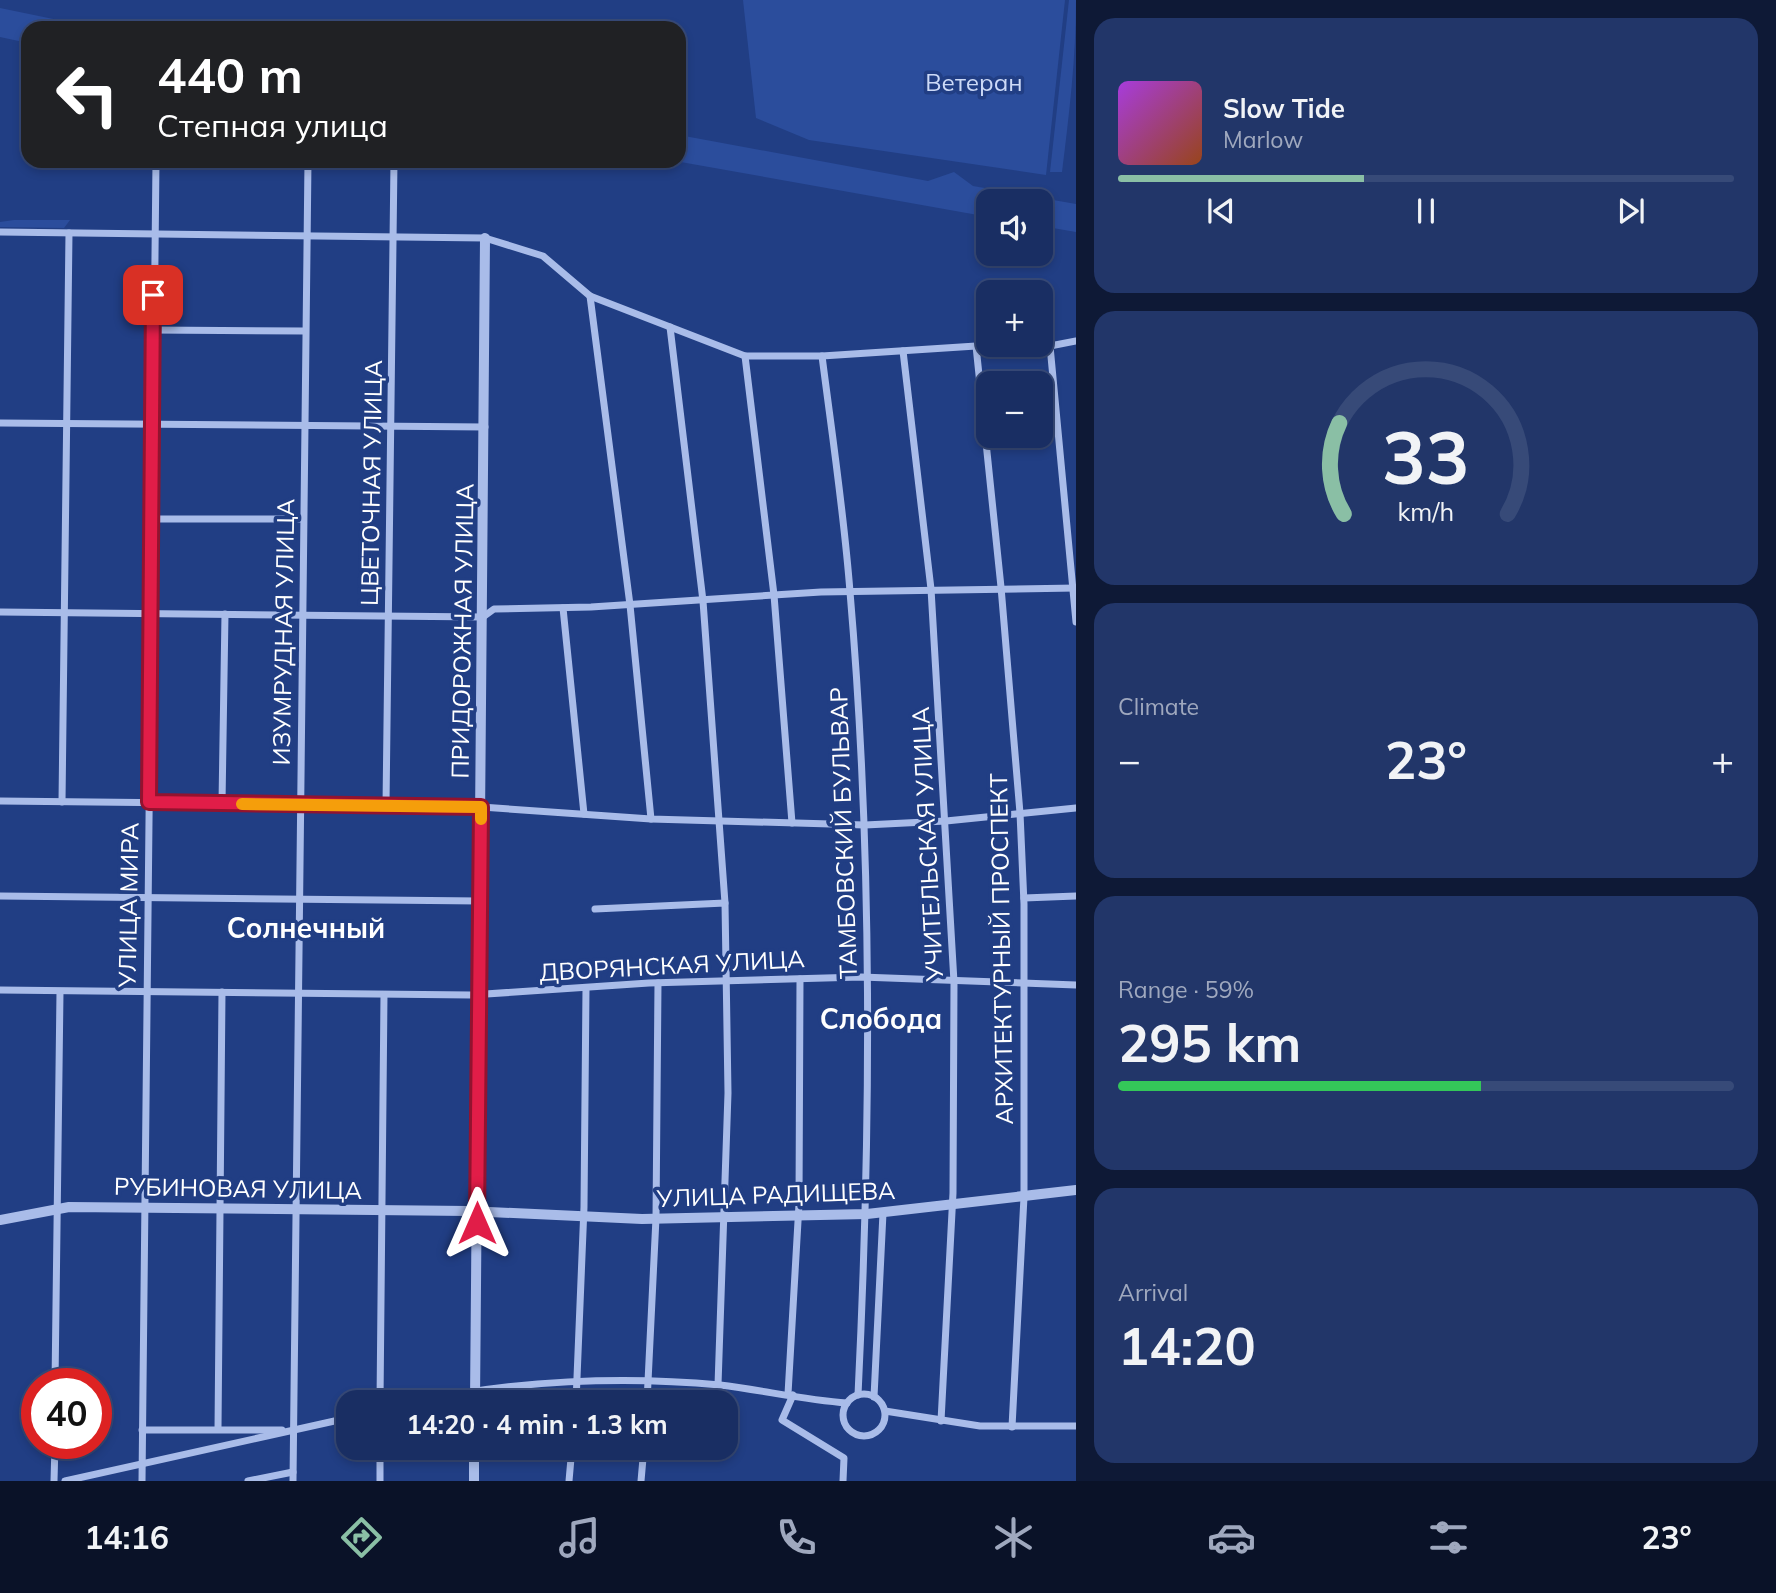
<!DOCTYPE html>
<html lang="en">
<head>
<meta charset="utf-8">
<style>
	:root { --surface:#192e63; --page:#223669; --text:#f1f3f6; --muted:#9fa8be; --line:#374a78; --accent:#8abfa5 }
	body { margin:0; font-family:Mulish,sans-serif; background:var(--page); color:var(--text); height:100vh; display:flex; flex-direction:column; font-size:26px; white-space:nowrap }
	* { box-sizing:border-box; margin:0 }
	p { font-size:23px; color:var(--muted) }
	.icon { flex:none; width:38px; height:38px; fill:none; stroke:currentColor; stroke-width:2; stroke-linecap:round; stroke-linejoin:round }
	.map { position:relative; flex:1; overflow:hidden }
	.drawer { display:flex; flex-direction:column; gap:18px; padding:18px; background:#0e1936; width:700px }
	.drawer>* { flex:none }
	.top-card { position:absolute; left:21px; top:21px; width:665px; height:147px; border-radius:21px; box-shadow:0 4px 10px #0003,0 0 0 2px var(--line); background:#202124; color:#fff; overflow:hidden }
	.fabs { position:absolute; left:976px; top:189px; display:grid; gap:14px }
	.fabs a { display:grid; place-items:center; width:77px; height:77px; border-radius:14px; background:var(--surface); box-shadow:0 4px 10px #0003,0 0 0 2px var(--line); font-size:35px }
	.speed { position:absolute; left:21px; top:1368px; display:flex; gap:14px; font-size:35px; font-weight:700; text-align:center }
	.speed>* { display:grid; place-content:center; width:91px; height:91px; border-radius:50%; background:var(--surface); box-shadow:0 4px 10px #0003,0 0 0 2px var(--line); line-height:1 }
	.speed .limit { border:10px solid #d22; background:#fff; color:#111 }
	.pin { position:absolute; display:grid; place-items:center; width:60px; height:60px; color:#fff; margin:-30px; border-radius:14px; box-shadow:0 4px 10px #0006 }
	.me { position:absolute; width:77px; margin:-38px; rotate:0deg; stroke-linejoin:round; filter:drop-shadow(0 0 5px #0008) }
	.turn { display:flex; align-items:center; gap:24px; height:147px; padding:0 21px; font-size:32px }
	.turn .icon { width:91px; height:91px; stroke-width:2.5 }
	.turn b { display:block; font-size:49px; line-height:60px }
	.big { font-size:52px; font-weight:700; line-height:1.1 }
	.drawer .card { flex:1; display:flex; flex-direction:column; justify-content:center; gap:10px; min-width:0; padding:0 24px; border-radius:21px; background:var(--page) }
	.drawer .dial { align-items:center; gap:0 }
	.dial svg { height:182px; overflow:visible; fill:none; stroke:var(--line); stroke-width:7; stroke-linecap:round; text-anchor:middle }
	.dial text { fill:var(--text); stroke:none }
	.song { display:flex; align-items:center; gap:21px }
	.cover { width:84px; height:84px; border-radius:10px; background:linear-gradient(135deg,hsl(280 70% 55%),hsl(20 70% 35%)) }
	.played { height:7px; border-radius:4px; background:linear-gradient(90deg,var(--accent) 40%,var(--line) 40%) }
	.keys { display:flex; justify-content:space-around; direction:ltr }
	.heat { display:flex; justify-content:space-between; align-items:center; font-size:38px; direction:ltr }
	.charge { height:10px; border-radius:5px; background:linear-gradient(90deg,#34c759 59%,var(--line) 0) }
	.trip { position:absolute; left:336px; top:1390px; width:402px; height:70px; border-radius:21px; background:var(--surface); box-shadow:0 4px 10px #0003,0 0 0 2px var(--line); font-weight:700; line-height:70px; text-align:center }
	.tabs { display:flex; height:112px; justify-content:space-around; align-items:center; background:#0a1228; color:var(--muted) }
	.tabs .icon { width:49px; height:49px }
	.tabs .on { color:var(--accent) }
	.tabs b { font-size:32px; color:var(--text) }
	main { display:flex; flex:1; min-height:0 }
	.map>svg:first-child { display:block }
	.green { fill:#2b4d9c }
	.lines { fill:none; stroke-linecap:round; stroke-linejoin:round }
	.minor { stroke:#a9bce9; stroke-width:7 }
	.tertiary { stroke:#a9bce9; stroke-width:10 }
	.route-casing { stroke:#92132f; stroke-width:18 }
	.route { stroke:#e11d48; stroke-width:12 }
	.slow { stroke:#f59e0b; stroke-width:12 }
	.labels { text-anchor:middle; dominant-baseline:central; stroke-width:7; stroke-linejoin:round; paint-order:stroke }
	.park-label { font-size:24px; fill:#cddaf7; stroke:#213e84 }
	.street-label { font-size:24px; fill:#fff; stroke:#213e84 }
	.quarter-label { font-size:28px; font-weight:bold; fill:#fff; stroke:#213e84 }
</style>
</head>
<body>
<main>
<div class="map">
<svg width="1076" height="1481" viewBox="0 0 1076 1481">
	<rect width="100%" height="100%" fill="#213e84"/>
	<g class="green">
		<polygon points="743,0 1065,0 1046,175 809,140 756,118"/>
		<path d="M 1069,0 L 1076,0 C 1076,58 1069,115 1062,172 L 1050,172 Z"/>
		<polygon points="0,8 97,28 28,28 28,43 0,37"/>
		<polygon points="679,135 928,181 954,172 973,186 1076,204 1076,232 1041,226 1041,201 989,201 989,217 675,161 679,161"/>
		<polygon points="14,220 70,220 64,228 0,227 0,222"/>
	</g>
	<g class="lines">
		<g class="minor">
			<polyline points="0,232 485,238 543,256 590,296 745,356 822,356 976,346 1050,346 1076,341"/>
			<polyline points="590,296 630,605 651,819"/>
			<polyline points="670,327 703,601 725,903"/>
			<polyline points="153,330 305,331"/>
			<polyline points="976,346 1001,587 1020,813 1024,904 1024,1197 1012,1427"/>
			<polyline points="1050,346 1076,622"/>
			<polyline points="903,351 931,589 954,982 953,1193 941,1421"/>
			<polyline points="745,356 774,595 792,823"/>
			<path d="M 822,356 C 832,434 844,513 850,592 C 873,860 871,1127 858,1395"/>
			<polyline points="0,423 485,427"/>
			<polyline points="152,519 303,519"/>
			<polyline points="563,608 584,814"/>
			<polyline points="0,612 483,617 494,609 591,607 821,592 1076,588"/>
			<polyline points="0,801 467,806 651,819 865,825 946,821 1076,808"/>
			<polyline points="62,802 69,233"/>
			<polyline points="222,803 225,614"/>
			<polyline points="386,805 394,161"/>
			<polyline points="0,896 480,901"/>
			<polyline points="1024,898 1076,896"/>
			<polyline points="595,909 725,903 728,1093 718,1385"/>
			<polyline points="0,990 471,995 649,983 861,977 1076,985"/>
			<polyline points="55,1384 60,992"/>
			<circle cx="864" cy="1415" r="21"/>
			<polyline points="788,1394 799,1204 800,979"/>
			<polyline points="793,1395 782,1420 844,1458 843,1481"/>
			<polyline points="874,1397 883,1213"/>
			<polyline points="380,1402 384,995"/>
			<path d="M 418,1402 C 511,1380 625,1376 720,1385 C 762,1390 804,1400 847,1403"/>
			<polyline points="576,1402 584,1207 586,988"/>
			<polyline points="647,1402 656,1218 658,983"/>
			<polyline points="885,1411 980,1426 1076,1426"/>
			<polyline points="218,1429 222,992"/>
			<polyline points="142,1430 282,1430"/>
			<polyline points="54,1481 55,1444"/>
			<polyline points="65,1481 348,1418"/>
			<polyline points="142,1481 156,161"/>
			<polyline points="248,1481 293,1472"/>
			<polyline points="293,1481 308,161"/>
			<polyline points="380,1481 380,1447"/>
			<polyline points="569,1481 572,1447"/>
			<polyline points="641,1481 644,1447"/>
		</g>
		<g class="tertiary">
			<polyline points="0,1220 69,1207 468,1211 642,1219 867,1214 1076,1190"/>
			<polyline points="475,1402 485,238"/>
			<polyline points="474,1481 474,1447"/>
		</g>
	</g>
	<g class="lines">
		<defs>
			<polyline id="route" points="153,295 149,802 481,807 477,1223"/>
		</defs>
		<use href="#route" class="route-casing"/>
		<use href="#route" class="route"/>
		<polyline class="slow" points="242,804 481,807 481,819"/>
	</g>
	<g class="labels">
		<g class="park-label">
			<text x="974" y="82">Ветеран</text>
		</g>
		<g class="street-label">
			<text transform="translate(371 483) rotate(-89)">ЦВЕТОЧНАЯ УЛИЦА</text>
			<text transform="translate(462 631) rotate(-89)">ПРИДОРОЖНАЯ УЛИЦА</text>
			<text transform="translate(283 632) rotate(-89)">ИЗУМРУДНАЯ УЛИЦА</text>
			<text transform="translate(843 833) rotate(-92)">ТАМБОВСКИЙ БУЛЬВАР</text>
			<text transform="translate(927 844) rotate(-93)">УЧИТЕЛЬСКАЯ УЛИЦА</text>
			<text transform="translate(128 905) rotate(-89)">УЛИЦА МИРА</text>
			<text transform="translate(1001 949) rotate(-91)">АРХИТЕКТУРНЫЙ ПРОСПЕКТ</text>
			<text transform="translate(672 965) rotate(-3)">ДВОРЯНСКАЯ УЛИЦА</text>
			<text transform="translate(238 1188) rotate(1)">РУБИНОВАЯ УЛИЦА</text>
			<text transform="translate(776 1194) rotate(-2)">УЛИЦА РАДИЩЕВА</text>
		</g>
		<g class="quarter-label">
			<text x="306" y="927">Солнечный</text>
			<text x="881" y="1018">Слобода</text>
		</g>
	</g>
</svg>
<div class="fabs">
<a><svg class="icon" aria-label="sound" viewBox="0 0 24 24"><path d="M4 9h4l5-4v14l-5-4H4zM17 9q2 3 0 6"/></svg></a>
<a>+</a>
<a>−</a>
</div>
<div class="speed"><div class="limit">40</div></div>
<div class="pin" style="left:153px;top:295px;background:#d93025"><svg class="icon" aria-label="arrive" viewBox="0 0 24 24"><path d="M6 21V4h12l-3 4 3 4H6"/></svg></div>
<svg class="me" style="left:477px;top:1223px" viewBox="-20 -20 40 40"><path d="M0-17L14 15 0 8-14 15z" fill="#e11d48" stroke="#fff" stroke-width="4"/></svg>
<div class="trip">14:20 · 4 min · 1.3 km</div>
<div class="top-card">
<div class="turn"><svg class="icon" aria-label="left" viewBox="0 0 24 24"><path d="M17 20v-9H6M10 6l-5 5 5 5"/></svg><div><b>440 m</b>Степная улица</div></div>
</div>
</div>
<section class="drawer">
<div class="card">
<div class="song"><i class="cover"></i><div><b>Slow Tide</b><p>Marlow</p></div></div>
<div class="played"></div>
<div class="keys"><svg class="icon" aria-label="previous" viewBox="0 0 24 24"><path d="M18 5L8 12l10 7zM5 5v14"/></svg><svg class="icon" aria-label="pause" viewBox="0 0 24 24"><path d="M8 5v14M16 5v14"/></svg><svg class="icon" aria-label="next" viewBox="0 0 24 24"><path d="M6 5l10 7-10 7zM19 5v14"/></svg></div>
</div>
<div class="card dial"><svg viewBox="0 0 100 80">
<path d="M14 69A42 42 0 1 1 86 69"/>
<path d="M14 69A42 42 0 0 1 12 29" stroke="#8abfa5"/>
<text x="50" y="56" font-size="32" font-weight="700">33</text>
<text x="50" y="72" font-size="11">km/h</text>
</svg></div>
<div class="card"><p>Climate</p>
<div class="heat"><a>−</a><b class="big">23°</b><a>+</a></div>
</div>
<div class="card"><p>Range · 59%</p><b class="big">295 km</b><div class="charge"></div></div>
<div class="card"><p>Arrival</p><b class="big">14:20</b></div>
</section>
</main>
<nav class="tabs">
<b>14:16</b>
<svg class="icon on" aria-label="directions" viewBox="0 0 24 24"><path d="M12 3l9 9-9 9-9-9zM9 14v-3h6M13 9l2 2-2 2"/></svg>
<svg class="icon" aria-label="music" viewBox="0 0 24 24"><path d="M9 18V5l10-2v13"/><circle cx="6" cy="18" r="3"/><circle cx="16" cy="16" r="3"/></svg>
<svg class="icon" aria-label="phone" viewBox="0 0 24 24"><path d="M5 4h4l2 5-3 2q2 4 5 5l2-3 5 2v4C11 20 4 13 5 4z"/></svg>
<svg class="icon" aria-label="climate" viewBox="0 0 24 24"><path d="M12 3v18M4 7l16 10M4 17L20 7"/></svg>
<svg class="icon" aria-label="car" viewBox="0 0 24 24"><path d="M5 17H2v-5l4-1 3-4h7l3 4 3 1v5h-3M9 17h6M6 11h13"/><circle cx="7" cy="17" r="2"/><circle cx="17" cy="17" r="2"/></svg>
<svg class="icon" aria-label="filters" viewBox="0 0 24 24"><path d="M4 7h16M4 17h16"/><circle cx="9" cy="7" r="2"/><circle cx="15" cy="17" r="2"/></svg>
<b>23°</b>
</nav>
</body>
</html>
